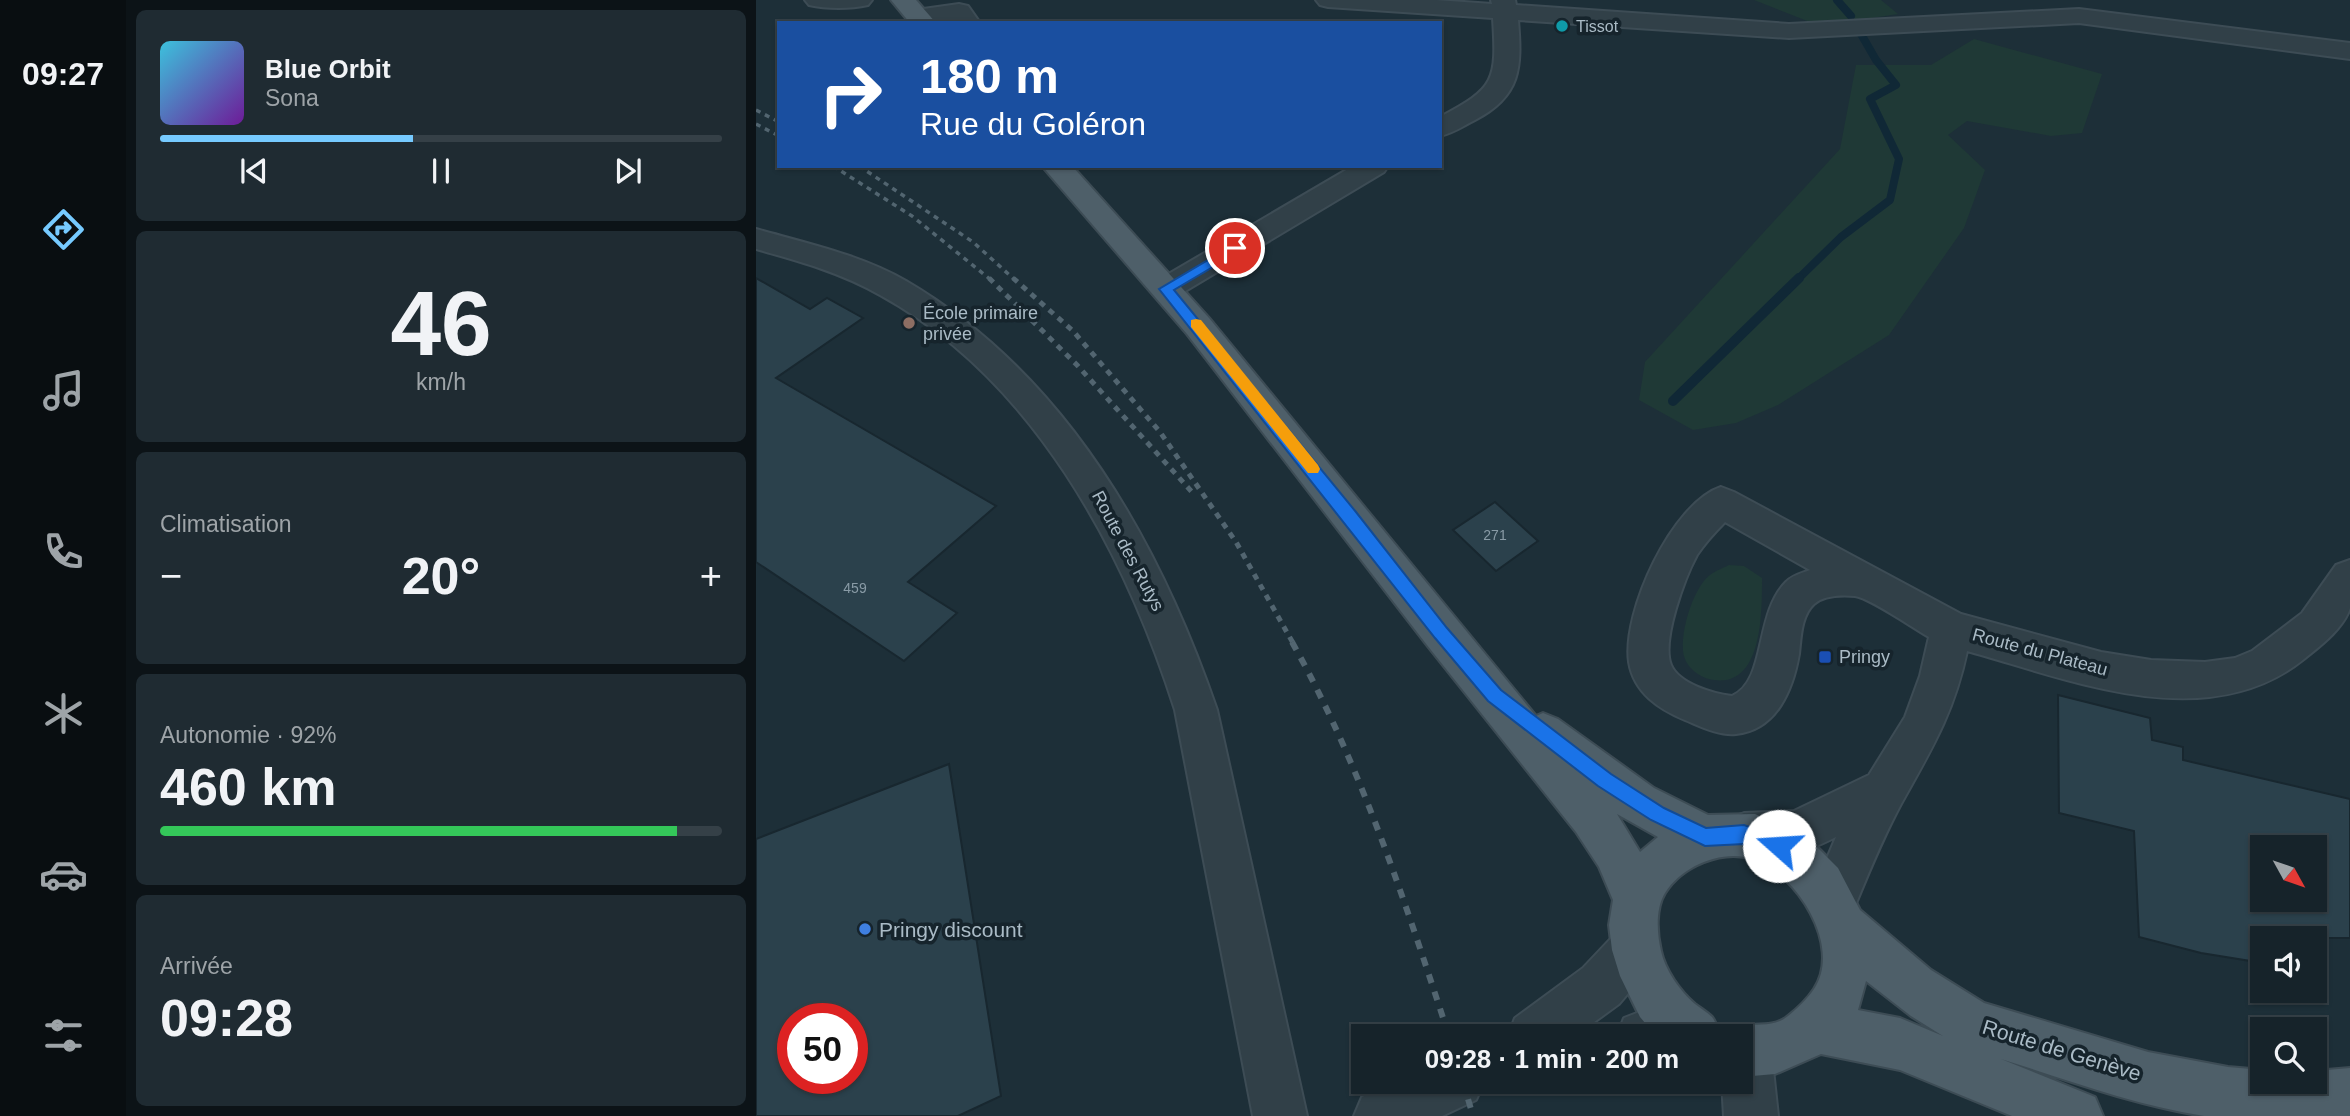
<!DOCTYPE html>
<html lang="fr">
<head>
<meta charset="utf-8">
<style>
	:root { --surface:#16232a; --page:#1f2b32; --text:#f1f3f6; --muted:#9ea4a8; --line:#354047; --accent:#76caff }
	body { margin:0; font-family:Helvetica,sans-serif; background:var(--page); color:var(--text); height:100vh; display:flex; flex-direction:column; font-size:26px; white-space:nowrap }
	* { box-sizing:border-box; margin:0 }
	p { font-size:23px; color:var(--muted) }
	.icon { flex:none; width:38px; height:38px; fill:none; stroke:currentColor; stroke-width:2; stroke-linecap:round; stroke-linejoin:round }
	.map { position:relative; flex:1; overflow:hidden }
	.side { display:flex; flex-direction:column; gap:10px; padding:10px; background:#0c1317; width:630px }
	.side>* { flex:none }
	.hud { position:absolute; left:21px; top:21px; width:665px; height:147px; border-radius:0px; box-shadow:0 2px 5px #0004,0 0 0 2px var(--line); background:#1a4fa0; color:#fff; overflow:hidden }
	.needle { width:46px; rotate:130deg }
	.controls { position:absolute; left:1494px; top:835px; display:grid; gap:14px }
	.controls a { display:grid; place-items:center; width:77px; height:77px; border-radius:0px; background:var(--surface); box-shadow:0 2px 5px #0004,0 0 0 2px var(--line); font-size:35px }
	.speed { position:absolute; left:21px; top:1003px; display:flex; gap:14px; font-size:35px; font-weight:700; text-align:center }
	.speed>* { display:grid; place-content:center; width:91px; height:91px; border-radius:50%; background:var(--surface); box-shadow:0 2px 5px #0004,0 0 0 2px var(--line); line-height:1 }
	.speed .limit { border:10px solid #d22; background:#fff; color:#111 }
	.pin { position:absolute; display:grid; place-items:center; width:60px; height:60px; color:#fff; margin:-30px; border:4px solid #fff; border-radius:50%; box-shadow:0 2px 7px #0007 }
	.me { position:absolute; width:77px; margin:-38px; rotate:289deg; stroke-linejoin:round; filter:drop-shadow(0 0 5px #0008) }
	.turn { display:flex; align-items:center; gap:24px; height:147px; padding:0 28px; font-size:32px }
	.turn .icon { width:91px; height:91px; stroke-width:2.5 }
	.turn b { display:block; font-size:49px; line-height:60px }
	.big { font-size:52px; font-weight:700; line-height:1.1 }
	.side .widget { flex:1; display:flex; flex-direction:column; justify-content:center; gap:10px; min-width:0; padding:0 24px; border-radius:10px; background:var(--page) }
	.side .dial { align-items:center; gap:0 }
	.dial b { font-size:91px; line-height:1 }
	.song { display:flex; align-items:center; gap:21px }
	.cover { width:84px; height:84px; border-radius:10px; background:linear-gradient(135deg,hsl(190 70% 55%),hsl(280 70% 35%)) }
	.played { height:7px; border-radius:4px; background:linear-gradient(90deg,var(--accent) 45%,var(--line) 45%) }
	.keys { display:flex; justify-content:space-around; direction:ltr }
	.heat { display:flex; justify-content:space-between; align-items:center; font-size:38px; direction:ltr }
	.charge { height:10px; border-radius:5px; background:linear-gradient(90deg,#34c759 92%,var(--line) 0) }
	.trip { position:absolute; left:595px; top:1024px; width:402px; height:70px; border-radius:0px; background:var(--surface); box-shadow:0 2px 5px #0004,0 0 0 2px var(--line); font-weight:700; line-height:70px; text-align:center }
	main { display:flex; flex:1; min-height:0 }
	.menu { display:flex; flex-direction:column; width:126px; justify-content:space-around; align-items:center; background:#090e11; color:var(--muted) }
	.menu .icon { width:49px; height:49px }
	.menu .current { color:var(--accent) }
	.menu b { font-size:32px; color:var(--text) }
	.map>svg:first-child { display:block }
	.green { fill:#1f3936 }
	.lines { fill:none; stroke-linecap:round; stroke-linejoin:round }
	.stream-far1 { stroke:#102836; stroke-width:8 }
	.stream { stroke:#102836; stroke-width:10 }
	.building { fill:#2b414c; stroke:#18272f; stroke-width:2; fill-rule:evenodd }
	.minor-casing { stroke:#3d4c55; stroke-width:4 }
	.major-casing { stroke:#3d4c55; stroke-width:4 }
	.minor { fill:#314048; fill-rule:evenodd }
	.major { fill:#4e5f69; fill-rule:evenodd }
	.rail-far2 { stroke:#526570; stroke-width:3.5; stroke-dasharray:5 5; stroke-linecap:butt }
	.rail-far1 { stroke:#526570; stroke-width:5; stroke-dasharray:6 6; stroke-linecap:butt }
	.rail { stroke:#526570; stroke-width:6; stroke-dasharray:9 9; stroke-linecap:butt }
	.route { fill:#1a73e8; stroke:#114b97; stroke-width:2 }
	.slow { fill:#f59e0b }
	.culture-dot { fill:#0f9aa8; stroke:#16242c; stroke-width:2.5 }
	.education-dot { fill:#8d6e63; stroke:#16242c; stroke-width:2.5 }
	.transit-dot { fill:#1a4fb4; stroke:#16242c; stroke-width:2.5 }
	.shop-dot { fill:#3f7fe0; stroke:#16242c; stroke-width:2.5 }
	.labels { text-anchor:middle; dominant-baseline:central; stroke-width:7; stroke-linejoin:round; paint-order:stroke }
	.number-label { font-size:14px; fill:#899ba6 }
	.far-poi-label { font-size:16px; fill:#aabbc6; stroke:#16242c; text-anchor:start }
	.poi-label { font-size:18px; fill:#aabbc6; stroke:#16242c; text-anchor:start }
	.street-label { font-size:18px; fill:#aabbc6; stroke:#16242c }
	.near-poi-label { font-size:21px; fill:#aabbc6; stroke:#16242c; text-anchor:start }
	.near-street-label { font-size:21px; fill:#aabbc6; stroke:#16242c }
</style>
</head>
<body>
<main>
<nav class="menu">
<b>09:27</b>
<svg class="icon current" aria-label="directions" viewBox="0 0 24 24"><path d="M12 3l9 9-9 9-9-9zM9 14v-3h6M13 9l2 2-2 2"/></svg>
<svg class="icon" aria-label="music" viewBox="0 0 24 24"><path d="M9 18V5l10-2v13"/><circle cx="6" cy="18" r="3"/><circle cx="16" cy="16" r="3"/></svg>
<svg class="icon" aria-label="phone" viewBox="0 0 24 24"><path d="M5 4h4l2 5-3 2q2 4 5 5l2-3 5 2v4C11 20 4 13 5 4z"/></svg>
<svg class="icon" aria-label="climate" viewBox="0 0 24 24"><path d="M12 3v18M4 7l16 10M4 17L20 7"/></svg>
<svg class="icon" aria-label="car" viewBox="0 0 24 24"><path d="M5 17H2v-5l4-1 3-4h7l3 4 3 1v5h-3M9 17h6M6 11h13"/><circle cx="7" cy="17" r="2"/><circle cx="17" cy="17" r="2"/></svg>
<svg class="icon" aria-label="filters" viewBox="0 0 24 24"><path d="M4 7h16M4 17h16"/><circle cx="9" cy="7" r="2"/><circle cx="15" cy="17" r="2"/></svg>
</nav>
<section class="side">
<div class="widget">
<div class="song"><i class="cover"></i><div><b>Blue Orbit</b><p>Sona</p></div></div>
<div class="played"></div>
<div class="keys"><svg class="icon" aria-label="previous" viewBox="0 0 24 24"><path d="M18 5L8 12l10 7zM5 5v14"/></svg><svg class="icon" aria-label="pause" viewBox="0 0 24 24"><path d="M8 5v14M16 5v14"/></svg><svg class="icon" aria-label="next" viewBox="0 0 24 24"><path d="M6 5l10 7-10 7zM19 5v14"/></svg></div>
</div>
<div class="widget dial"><b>46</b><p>km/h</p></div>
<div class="widget"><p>Climatisation</p>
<div class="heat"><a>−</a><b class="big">20°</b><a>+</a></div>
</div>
<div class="widget"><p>Autonomie · 92%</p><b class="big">460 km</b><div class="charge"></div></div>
<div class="widget"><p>Arrivée</p><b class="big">09:28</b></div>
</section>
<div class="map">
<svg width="1594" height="1116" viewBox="0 0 1594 1116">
	<rect width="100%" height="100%" fill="#1d2f38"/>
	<g class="green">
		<polygon points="998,0 1125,0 1142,14 1064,26"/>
		<polygon points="1218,39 1346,74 1326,133 1295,136 1211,121 1192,135 1229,170 1208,228 1133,335 1022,405 980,423 937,430 883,400 889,362 1084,149 1100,65 1175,65"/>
		<path d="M 973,565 L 988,566 L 1006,578 C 1006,613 1007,692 953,679 C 944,677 932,668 929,659 C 921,639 937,587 954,575 C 959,571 967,568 973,565 Z"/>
	</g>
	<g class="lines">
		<g class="stream-far1">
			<polyline points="1081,0 1095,16"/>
			<polyline points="1041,280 1085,237 1134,200 1143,159 1114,99 1140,85 1120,60 1105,34"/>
		</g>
		<polyline class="stream" points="917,401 1043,278"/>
	</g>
	<g class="building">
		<polygon points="0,278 54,309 71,298 107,318 20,378 240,506 152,582 201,613 148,661 0,562"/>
		<polygon points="739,502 782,541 740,571 697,530"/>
		<path d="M 1302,695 L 1394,718 L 1396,740 L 1427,747 L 1427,760 L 1594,799 L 1594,938 L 1507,938 L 1507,963 L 1445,953 L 1383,937 L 1378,831 L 1303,813 ZM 1507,847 L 1559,847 L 1559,900 L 1507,900 Z"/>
		<path d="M 193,764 L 245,1096 L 202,1116 L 0,1116 L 0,839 ZM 37,1018 L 96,1018 L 96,1078 L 37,1078 Z"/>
	</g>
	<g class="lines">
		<defs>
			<g id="minor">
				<path d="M 49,0 L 116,0 L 112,5 C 95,9 70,9 53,5 Z"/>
				<path d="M 560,0 L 680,0 L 736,4 L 735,0 L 759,0 L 760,5 L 1033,24 L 1323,9 L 1594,43 L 1594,59 L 1323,23 L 1033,38 L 762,20 C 766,68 765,96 719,120 C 707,126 697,133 684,136 L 684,117 C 739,88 741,81 737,18 L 572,7 L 564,5 Z"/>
				<polygon points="203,4 212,6 224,23 199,23 197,19 167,23 153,21 150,16 153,11"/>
				<polygon points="597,166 632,166 628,172 421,296 410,300 399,296 394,289 399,282"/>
				<path d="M 0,229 C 50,243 105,255 150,281 C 309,374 403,541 461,710 L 551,1116 L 497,1116 L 419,710 C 368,550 277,379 124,295 C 86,273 43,261 0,249 Z"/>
				<path d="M 965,487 L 978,492 L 1205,614 L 1345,652 L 1395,660 L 1449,662 L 1479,658 L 1496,651 L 1546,613 L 1580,565 L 1594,560 C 1594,574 1594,595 1594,608 C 1587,629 1564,646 1548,659 C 1451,737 1316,680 1211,651 C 1198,713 1175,750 1145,804 C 1125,841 1110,879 1094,918 L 1077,925 L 1060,918 L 1053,901 L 1080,837 C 1046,854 1009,866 972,851 L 965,835 L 972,819 L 988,813 L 1038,811 L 1113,775 L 1149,717 L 1164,676 L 1173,637 C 1157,628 1114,598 1099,596 C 1087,595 1068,595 1058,604 C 1045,616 1045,637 1043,654 C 1037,689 1021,730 980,734 C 963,736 944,726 929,720 C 903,709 878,693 873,662 C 866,612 916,503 965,487 ZM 969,522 L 1054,570 C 1046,573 1035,576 1030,582 C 998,614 1011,681 976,696 C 958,694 923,684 915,665 C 905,641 929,577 941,555 C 949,543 959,532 969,522 Z"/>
				<polygon points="879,924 896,931 903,948 896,965 863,1004 819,1036 752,1036 759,1018 827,968 862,931"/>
				<polygon points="926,1002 944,1009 951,1027 948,1036 861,1036 868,1018 886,1011"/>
				<polygon points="989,1025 1007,1033 1015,1051 1022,1116 968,1116 966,1082 985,1082 985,1036 970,1036 971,1033"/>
				<polygon points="642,1082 728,1082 720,1100 686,1116 598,1116 606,1097"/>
			</g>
			<g id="major">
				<polygon points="135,0 160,0 180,23 154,23"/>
				<path d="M 286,166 L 316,166 L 453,318 L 780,716 L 787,713 L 802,719 L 898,788 L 952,815 L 999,814 L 1052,838 L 1082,868 L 1104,910 L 1175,970 L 1228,1003 L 1392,1052 L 1472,1067 L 1507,1070 L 1507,1082 L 1559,1082 L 1559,1071 L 1594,1068 L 1594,1116 L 1448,1116 C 1378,1105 1312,1080 1245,1059 L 1339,1097 L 1347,1116 L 1256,1116 L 1144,1070 L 1065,1054 L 1019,1074 L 985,1077 L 985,1036 L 966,1036 L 967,1033 C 973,1030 980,1026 987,1025 C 1003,1024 1019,1027 1032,1016 C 1041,1009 1052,998 1058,989 C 1087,946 1040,873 997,859 C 966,849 926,866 909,893 C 899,909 901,934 905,951 C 909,970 924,991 939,1004 C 944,1008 951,1012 956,1017 C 960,1022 962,1030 964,1036 L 900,1036 L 884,1017 L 864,976 L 856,950 L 853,925 L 857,900 L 843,867 L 820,832 L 671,645 L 431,334 ZM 861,814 L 902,837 L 884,852 ZM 1110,981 L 1155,1016 L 1187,1036 L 1144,1018 L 1102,1010 Z"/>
			</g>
		</defs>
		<use href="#minor" class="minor-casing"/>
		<use href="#major" class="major-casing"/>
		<use href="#minor" class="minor"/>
		<use href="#major" class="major"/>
		<g class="rail-far2">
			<polyline points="0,110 23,122"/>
			<polyline points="0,124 23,136"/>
			<polyline points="77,166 156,216 235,280"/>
			<polyline points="103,166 217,242 259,280"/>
		</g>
		<g class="rail-far1">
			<polyline points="233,278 321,365 436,492"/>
			<polyline points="257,278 317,331 404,432 480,542 537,643"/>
		</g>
		<g class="rail">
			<path d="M 536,642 C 605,765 649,902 693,1036"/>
			<polyline points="707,1082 717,1116"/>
		</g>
	</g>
	<polygon class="route" points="479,244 486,248 484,251 418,290 600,512 691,628 745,690 855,774 908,808 950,828 988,825 1030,840 1033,846 1030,853 1023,856 988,844 949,846 895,820 842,786 732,701 679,638 403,289"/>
	<polygon class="slow" points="440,319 445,320 562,465 564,469 562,473 552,473 435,327 435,320"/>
	<circle class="culture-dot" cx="806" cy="26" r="7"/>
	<circle class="education-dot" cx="153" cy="323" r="7"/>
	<rect class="transit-dot" x="1062" y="650" width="14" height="14" rx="3.5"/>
	<circle class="shop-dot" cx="109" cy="929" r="7"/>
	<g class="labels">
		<g class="number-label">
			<text x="739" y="535">271</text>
			<text x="99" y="588">459</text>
		</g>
		<g class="far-poi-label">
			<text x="820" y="26">Tissot</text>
		</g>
		<g class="poi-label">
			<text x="167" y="313">École primaire<tspan x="167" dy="21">privée</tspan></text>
			<text x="1083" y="657">Pringy</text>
		</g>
		<g class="street-label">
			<text transform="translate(372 551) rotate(62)">Route des Rutys</text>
			<text transform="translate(1284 652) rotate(15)">Route du Plateau</text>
		</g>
		<g class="near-poi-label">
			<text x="123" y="929">Pringy discount</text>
		</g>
		<g class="near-street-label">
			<text transform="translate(1306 1050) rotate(17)">Route de Genève</text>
		</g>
	</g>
</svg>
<div class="controls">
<a><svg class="needle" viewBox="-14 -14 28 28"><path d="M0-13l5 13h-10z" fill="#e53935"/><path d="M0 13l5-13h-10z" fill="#9ea4a8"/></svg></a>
<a><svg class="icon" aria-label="sound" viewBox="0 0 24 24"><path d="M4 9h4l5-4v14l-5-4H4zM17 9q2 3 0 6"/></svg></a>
<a><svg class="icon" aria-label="search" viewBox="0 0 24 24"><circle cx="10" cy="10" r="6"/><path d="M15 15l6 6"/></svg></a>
</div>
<div class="speed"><div class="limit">50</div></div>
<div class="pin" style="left:479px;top:248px;background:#d93025"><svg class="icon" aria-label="arrive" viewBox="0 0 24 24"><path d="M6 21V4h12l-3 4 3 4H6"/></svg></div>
<svg class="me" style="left:1023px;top:846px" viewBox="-20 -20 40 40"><circle r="19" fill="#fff"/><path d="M0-13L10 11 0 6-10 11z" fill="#1a73e8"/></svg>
<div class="trip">09:28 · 1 min · 200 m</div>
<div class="hud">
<div class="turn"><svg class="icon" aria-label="right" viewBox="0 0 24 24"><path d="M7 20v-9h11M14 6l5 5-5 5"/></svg><div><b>180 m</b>Rue du Goléron</div></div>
</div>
</div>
</main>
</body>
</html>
